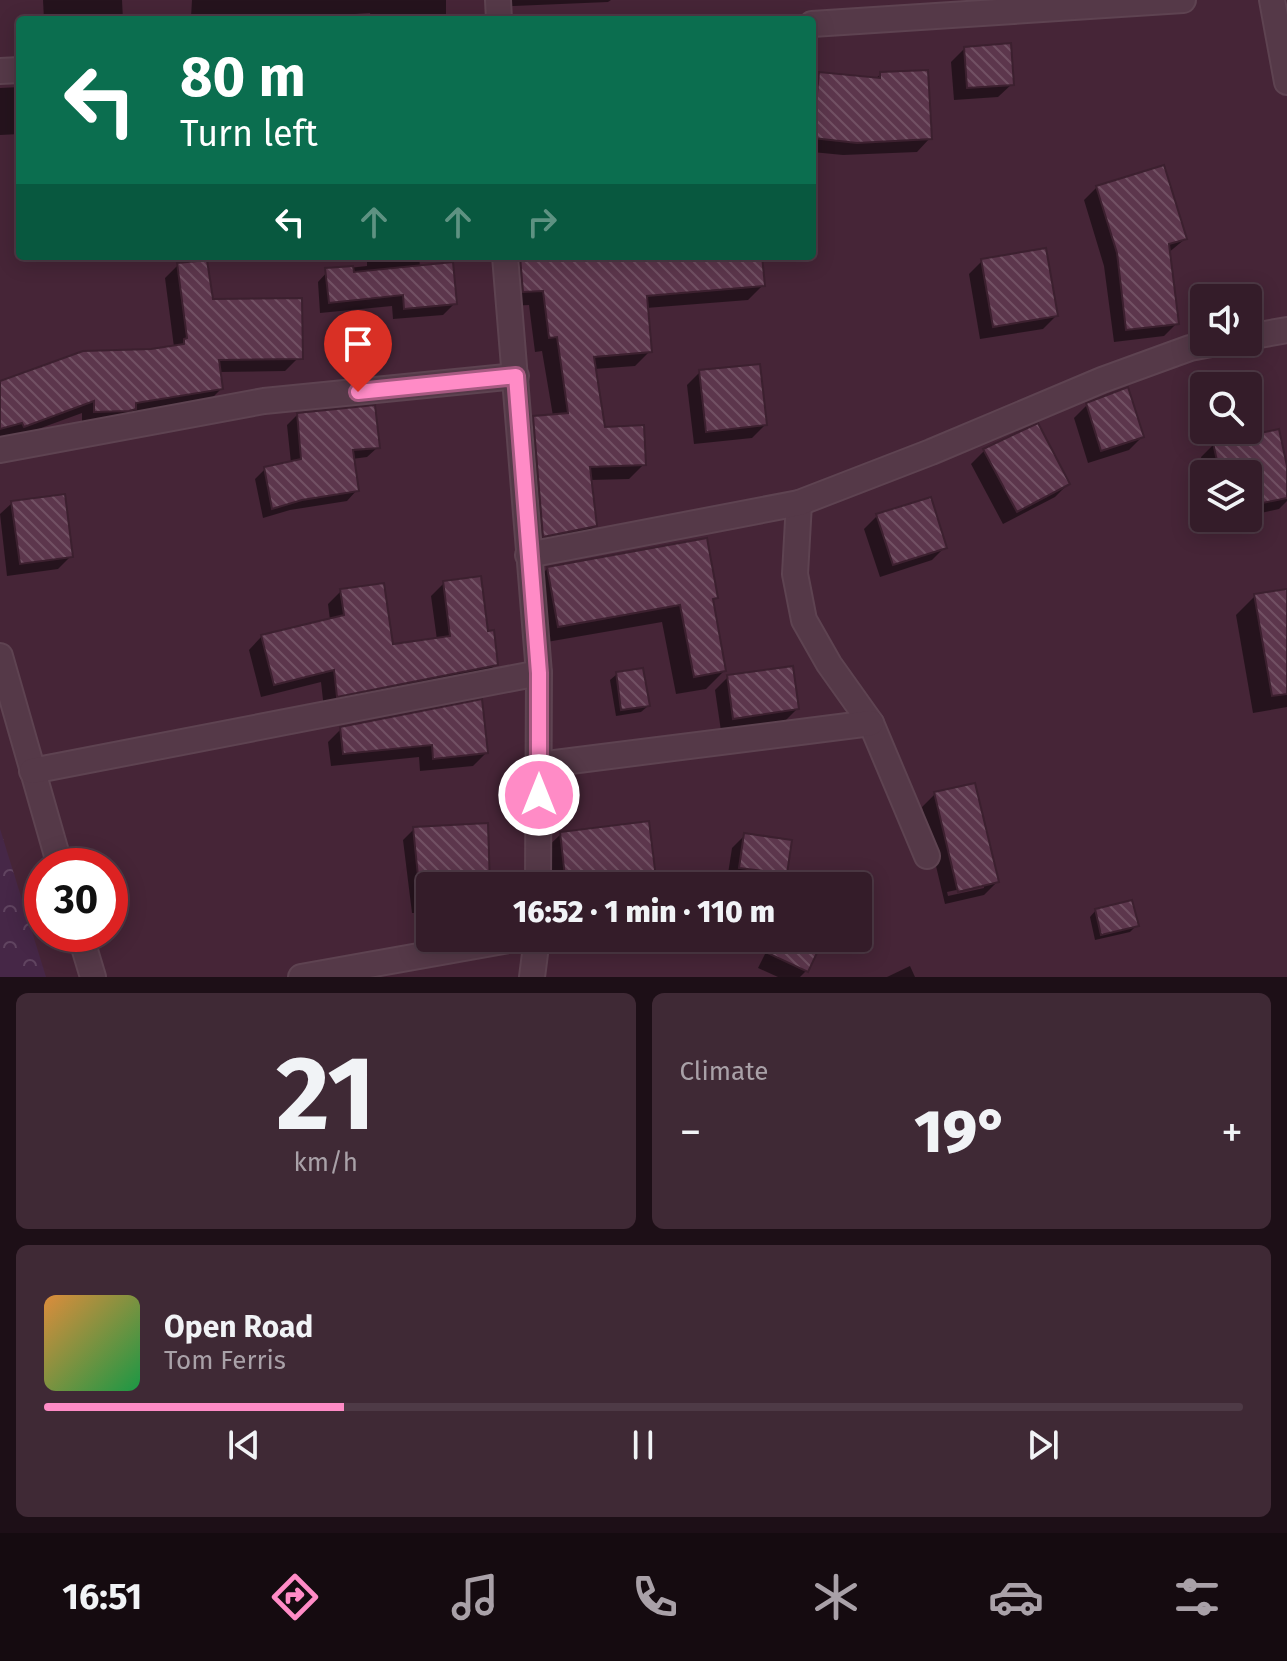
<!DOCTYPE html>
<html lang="en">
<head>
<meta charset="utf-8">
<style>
	:root { --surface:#341c29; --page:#3f2935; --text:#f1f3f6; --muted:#a9a1a8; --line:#4e3a46; --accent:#ff8bc6 }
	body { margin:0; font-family:"Fira Sans",sans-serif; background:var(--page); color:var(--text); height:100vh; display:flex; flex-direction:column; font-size:30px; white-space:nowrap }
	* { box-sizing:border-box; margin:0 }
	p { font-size:26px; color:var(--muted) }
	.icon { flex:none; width:44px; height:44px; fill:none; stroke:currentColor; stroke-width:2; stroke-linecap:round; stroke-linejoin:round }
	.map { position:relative; height:977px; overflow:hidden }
	.sheet { display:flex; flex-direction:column; gap:16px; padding:16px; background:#1d0f17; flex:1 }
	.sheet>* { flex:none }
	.guide { position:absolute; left:16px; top:16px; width:800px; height:244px; border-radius:8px; box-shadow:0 4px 20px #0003,0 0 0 2px var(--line); background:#0b6e4f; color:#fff; overflow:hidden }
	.tools { position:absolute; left:1190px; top:284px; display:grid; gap:16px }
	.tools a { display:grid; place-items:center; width:72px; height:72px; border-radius:8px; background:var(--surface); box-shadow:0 4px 20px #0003,0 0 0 2px var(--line); font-size:40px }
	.speed { position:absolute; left:24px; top:848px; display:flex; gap:16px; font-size:40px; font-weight:700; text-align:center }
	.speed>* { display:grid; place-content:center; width:104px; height:104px; border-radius:50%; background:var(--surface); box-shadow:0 4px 20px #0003,0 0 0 2px var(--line); line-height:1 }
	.speed .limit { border:12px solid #d22; background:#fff; color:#111 }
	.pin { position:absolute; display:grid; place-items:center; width:68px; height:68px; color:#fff; margin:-82px -34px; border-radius:50% 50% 50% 0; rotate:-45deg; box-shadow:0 0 8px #0007 }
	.pin .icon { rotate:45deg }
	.me { position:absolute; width:88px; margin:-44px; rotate:0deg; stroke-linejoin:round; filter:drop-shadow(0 0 6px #0008) }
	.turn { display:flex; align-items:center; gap:28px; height:168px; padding:0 32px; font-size:36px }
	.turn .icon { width:104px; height:104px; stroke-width:2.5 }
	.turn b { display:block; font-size:56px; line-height:68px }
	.lanes { display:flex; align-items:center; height:76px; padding:0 32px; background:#0003; justify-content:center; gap:40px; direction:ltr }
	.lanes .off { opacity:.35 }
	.big { font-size:60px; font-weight:800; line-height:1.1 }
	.sheet .tile { flex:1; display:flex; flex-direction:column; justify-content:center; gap:12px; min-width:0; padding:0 28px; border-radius:12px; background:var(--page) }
	.sheet .dial { align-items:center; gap:0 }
	.dial b { font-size:104px; line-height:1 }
	.song { display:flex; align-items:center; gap:24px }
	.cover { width:96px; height:96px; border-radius:12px; background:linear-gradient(135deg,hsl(30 70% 55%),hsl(140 70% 35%)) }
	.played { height:8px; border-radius:4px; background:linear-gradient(90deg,var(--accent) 25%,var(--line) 25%) }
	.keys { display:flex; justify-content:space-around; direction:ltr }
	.heat { display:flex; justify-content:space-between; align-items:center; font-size:44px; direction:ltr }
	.sheet .tiles { flex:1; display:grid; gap:16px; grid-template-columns:1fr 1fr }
	.tile:last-child { grid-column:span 2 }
	.trip { position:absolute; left:416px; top:872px; width:456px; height:80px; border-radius:8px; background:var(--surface); box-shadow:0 4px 20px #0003,0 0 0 2px var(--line); font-weight:800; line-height:80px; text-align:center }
	.tab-bar { display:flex; height:128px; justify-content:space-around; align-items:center; background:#150b10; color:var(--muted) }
	.tab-bar .icon { width:56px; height:56px }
	.tab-bar .on { color:var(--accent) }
	.tab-bar b { font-size:36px; color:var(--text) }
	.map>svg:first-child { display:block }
	.park { fill:url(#park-crowns) }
	.shadow { fill:#0007; fill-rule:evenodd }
	.building { fill:url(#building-back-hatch); stroke:#3c202f; stroke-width:2 }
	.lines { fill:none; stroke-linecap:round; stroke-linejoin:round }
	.minor-casing { stroke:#5e4351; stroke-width:28 }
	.tertiary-casing { stroke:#5e4351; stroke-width:28 }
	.minor { stroke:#553948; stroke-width:24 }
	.tertiary { stroke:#553948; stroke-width:24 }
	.route-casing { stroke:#a65a81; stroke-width:20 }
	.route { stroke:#ff8bc6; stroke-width:14 }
</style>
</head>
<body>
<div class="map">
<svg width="1287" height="977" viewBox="0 0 1287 977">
	<defs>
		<pattern id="park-crowns" width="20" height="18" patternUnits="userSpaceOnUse" patternTransform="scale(2)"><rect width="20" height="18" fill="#462747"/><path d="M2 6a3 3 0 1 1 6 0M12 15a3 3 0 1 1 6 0" fill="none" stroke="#604460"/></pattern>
		<pattern id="building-back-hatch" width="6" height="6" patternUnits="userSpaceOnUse" patternTransform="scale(2)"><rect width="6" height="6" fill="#5c364c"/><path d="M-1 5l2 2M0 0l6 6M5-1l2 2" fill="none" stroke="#725164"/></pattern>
	</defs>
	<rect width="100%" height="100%" fill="#462537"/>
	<polygon class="park" points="0,829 46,977 0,977"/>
	<g class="shadow">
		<polygon points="43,0 122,0 123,20 44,20"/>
		<polygon points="192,0 446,0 446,14 441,20 371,20 370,13 280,19 191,17"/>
		<polygon points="488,0 611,0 608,2 491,7"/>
		<polygon points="964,49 1012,84 998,97 954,100 951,62"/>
		<polygon points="812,73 875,79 881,74 930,138 917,152 843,155 812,152"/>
		<polygon points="20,87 20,134 0,135 0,88"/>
		<polygon points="1097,187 1185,239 1168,253 1177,323 1164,336 1114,342 1104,266 1084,200"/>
		<polygon points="367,256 419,256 420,267 455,303 443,315 393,319 392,306 320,313 318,282 329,270 367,266"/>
		<polygon points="505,256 760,256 763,285 748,300 646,308 650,351 635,366 594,369 604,429 644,464 629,479 590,480 595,526 580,540 529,550 519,433 534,418 553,416 542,351 535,352 529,305 509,306"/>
		<polygon points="982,261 1056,316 1043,329 980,339 969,274"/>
		<polygon points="178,265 211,301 298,358 285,371 219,372 221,389 208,402 129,414 121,422 82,424 82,413 11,439 9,435 0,437 0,383 174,347 165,278"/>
		<polygon points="700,372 765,425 752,438 694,444 687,385"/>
		<polygon points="1087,405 1142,437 1129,450 1088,463 1074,418"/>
		<polygon points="297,415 378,447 367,457 352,459 357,490 347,501 290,510 263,518 255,479 265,469 291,463 287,425"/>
		<polygon points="1214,444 1287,475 1287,501 1279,509 1248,516 1248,474 1205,474 1201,457"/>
		<polygon points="984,451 1068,484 1055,497 1003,524 971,464"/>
		<polygon points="12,503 71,556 58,569 7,576 0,514"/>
		<polygon points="877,516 945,547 932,560 880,577 864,529"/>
		<polygon points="1214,518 1237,518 1215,522"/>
		<polygon points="548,568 716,597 711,601 724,671 706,689 676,694 662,622 541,643 530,586"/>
		<polygon points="444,583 487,633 496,664 483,677 324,709 321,682 261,697 249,650 262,636 330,620 328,604 341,591 392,646 437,640 431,596"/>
		<polygon points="1287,591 1287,707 1253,713 1236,615 1255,596"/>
		<polygon points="617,674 648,706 641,712 616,716 610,680"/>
		<polygon points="728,677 797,709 784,722 721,731 715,690"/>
		<polygon points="341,729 486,753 473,766 420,771 419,757 331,766 328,742"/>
		<path d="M 935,794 L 997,882 L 984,895 L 945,904 L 922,807 ZM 984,884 L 984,888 L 948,896 L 947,892 Z"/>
		<polygon points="414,829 488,886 430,886 430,913 412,913 403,840"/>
		<polygon points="561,834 655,886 545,886 541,853"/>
		<polygon points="745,835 786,873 772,886 727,880 732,848"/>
		<polygon points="1096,910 1136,926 1130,932 1095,940 1090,917"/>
		<polygon points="773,938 822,938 806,971 800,977 778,977 758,968"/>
		<polygon points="910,966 915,977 887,977"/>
	</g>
	<g class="building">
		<polygon points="1011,43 1014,85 967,88 964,47"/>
		<polygon points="928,70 932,139 857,143 813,138 819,72 880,78 880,72"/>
		<polygon points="1164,165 1187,239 1169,244 1179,324 1126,330 1117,253 1096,186"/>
		<polygon points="1046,248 1058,316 993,327 981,259"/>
		<polygon points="520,256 762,256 765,286 647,296 652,352 594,357 605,427 644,425 646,465 590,467 597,526 543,537 533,416 568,413 557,337 549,338 543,291 523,292"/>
		<polygon points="207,260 213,299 302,298 303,359 219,360 223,389 136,403 136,409 129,411 94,412 94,401 24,427 22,423 0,429 0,381 83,351 151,349 184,344 184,339 187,338 177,263"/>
		<polygon points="453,262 457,304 404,309 403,295 329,303 325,268 353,266 354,272"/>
		<polygon points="760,364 767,425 706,432 699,370"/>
		<polygon points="1128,387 1144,437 1101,451 1086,403"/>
		<polygon points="375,405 380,448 353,450 359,491 302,500 272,509 264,467 301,459 297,413"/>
		<polygon points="1038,423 1070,484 1017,512 983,449"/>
		<polygon points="1279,429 1287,466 1287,498 1248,506 1248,474 1220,474 1213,443"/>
		<polygon points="65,494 73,557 20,564 11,501"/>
		<polygon points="931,497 947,548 893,565 876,514"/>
		<polygon points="707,538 718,598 713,599 726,671 694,677 680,605 558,627 547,567"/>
		<polygon points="481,576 488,631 494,630 498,665 337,697 334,670 274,685 261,635 344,615 340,589 384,583 393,644 450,636 443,581"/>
		<polygon points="1287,589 1287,694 1272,696 1254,594"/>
		<polygon points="793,666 799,709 733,719 727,675"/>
		<polygon points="643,668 650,706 621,710 616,672"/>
		<polygon points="482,699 488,753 433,759 432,745 343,754 340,727"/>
		<polygon points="975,783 999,882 958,892 934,792"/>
		<polygon points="649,821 657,886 566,886 560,832"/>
		<polygon points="488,823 490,886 419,886 413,827"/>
		<polygon points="744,833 792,840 787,874 739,868"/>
		<polygon points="1132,900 1139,926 1101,935 1095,909"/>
		<polygon points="736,938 824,938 808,972"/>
	</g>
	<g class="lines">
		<defs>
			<g id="minor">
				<polyline points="498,0 499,20"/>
				<polyline points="812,24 1183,0"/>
				<polyline points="0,71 20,70"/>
				<polyline points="505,256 539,673 538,886"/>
				<polyline points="1248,337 1287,330"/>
				<polyline points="0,450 264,401 516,376"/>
				<polyline points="799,503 795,574 804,620 829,664 871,723 927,856"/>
				<polyline points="528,555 799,503 931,452 1102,380 1190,348 1222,342"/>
				<polyline points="0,656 60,866"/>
				<polyline points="539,765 871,723"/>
				<polyline points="32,771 539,673"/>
				<polyline points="80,934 93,977"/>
				<polyline points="301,977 520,938"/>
				<polyline points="532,977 537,938"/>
			</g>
			<polyline id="tertiary" points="1272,0 1287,82"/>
		</defs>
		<use href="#minor" class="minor-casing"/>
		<use href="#tertiary" class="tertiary-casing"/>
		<use href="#minor" class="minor"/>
		<use href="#tertiary" class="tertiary"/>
	</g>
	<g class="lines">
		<defs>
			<polyline id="route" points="358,392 516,376 539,673 539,795"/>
		</defs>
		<use href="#route" class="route-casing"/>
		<use href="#route" class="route"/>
	</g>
</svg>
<div class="tools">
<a><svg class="icon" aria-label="sound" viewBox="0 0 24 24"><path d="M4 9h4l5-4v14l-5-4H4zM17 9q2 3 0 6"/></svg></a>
<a><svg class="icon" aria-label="search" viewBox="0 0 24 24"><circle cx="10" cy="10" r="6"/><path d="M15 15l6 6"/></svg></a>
<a><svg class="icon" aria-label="layers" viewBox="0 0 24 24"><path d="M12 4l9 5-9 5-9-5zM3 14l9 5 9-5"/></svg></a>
</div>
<div class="speed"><div class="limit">30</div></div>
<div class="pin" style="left:358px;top:392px;background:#d93025"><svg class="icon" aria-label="arrive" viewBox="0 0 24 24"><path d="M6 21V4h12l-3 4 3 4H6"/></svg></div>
<svg class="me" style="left:539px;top:795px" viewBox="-20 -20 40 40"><circle r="17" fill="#ff8bc6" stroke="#fff" stroke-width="3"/><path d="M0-11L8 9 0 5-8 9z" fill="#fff"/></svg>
<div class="trip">16:52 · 1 min · 110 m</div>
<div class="guide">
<div class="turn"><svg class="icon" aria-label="left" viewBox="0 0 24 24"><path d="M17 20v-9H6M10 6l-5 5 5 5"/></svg><div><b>80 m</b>Turn left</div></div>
<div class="lanes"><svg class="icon" aria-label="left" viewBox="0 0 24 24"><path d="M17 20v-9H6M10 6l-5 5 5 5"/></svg><svg class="icon off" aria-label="ahead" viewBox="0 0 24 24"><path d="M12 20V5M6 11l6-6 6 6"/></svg><svg class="icon off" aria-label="ahead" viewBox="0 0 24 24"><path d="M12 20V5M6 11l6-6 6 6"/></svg><svg class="icon off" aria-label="right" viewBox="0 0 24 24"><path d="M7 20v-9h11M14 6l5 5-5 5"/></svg></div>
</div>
</div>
<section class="sheet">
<div class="tiles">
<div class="tile dial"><b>21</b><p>km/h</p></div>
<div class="tile"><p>Climate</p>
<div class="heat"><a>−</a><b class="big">19°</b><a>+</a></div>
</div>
<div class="tile">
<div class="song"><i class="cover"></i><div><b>Open Road</b><p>Tom Ferris</p></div></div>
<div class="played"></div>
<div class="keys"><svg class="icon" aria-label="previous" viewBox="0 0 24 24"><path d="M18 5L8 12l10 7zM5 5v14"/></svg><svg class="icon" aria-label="pause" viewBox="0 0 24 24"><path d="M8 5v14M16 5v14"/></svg><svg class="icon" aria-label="next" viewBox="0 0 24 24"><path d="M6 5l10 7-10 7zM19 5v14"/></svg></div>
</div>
</div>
</section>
<nav class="tab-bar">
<b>16:51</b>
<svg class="icon on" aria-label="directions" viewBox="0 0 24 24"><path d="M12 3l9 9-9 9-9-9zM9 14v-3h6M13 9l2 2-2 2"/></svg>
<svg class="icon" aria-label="music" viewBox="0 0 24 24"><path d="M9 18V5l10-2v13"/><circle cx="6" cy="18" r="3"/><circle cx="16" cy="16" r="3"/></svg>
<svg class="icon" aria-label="phone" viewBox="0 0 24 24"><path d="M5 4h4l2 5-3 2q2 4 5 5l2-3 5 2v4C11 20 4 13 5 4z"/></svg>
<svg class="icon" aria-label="climate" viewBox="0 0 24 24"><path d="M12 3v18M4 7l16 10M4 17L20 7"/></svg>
<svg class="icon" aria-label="car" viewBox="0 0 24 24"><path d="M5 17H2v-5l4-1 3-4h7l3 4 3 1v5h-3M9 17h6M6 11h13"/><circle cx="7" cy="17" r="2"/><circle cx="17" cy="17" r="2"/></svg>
<svg class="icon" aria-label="filters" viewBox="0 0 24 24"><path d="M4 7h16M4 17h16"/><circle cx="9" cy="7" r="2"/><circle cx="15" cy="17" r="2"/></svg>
</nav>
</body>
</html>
